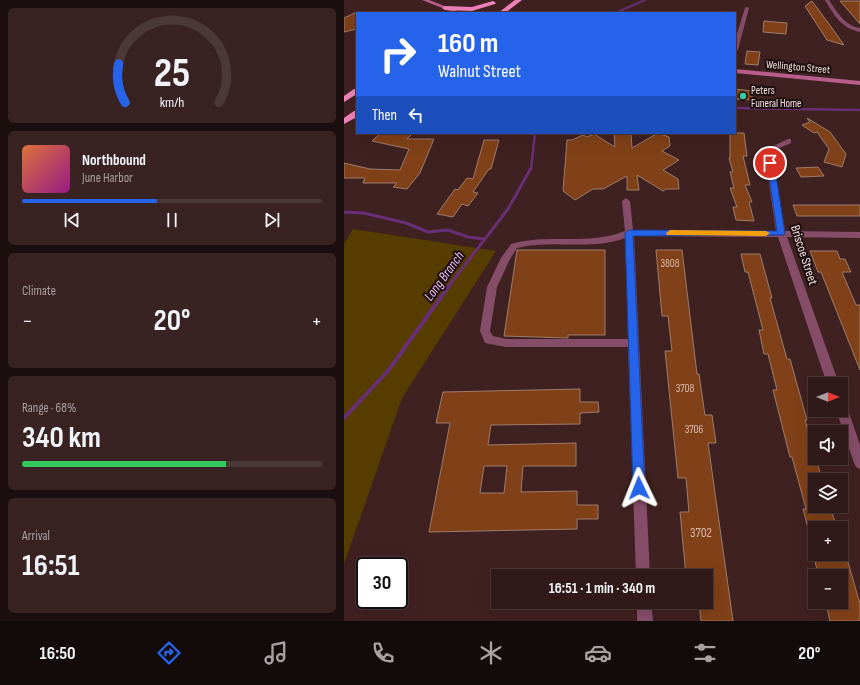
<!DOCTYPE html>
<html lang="en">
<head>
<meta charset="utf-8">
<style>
	:root { --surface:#301919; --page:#382222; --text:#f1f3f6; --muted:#a8a0a2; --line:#4b3838; --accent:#2563eb }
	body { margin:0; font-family:"Sofia Sans Condensed",sans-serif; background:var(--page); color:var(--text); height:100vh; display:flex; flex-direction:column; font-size:15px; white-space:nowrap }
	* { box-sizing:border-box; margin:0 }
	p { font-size:13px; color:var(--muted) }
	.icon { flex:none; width:22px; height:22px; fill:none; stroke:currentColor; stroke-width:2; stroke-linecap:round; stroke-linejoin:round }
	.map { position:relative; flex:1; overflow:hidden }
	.drawer { display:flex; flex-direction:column; gap:8px; padding:8px; background:#1a0e0e; width:344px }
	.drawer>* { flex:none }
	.top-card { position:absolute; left:12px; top:12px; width:380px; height:122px; border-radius:0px; box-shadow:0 4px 16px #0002,0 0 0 1px var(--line); background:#2563eb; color:#fff; overflow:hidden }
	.needle { width:26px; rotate:90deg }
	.buttons { position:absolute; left:464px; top:377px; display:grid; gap:8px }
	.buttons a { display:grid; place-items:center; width:40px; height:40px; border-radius:0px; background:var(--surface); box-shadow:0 4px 16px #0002,0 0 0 1px var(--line); font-size:20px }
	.speed { position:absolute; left:12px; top:557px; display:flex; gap:8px; font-size:20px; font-weight:700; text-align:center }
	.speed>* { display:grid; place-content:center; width:52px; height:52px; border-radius:50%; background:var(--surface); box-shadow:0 4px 16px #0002,0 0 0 1px var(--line); line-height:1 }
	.speed .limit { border:2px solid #111; border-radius:6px; background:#fff; color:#111 }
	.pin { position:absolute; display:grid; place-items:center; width:34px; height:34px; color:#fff; margin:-17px; border:2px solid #fff; border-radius:50%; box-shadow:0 1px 4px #0007 }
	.me { position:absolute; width:44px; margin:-22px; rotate:358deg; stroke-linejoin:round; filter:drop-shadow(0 0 3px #0008) }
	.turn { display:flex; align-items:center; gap:14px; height:84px; padding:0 16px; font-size:18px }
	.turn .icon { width:52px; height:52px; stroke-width:2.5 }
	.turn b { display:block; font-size:28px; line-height:34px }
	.then { display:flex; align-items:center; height:38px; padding:0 16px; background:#0003; gap:8px; font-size:15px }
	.big { font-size:30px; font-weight:700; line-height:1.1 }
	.drawer .card { flex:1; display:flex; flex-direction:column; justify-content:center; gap:6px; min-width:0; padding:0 14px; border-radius:6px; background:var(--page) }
	.drawer .dial { align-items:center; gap:0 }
	.dial svg { height:104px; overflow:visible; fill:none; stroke:var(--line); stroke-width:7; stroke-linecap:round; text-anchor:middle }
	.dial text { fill:var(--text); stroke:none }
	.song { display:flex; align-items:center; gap:12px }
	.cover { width:48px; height:48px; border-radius:6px; background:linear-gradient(135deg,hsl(20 70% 55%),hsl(310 70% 35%)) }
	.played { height:4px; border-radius:2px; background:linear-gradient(90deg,var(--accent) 45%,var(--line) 45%) }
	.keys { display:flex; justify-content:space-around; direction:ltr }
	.heat { display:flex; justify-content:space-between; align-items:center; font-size:22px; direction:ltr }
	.charge { height:6px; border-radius:3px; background:linear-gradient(90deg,#34c759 68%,var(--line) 0) }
	.trip { position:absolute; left:147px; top:569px; width:222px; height:40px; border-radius:0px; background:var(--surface); box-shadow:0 4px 16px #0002,0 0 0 1px var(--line); font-weight:700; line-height:40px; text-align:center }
	.tab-bar { display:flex; height:64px; justify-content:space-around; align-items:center; background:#130a0a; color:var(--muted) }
	.tab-bar .icon { width:28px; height:28px }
	.tab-bar .on { color:var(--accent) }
	.tab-bar b { font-size:18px; color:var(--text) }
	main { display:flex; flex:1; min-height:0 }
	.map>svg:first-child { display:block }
	.green { fill:#573c00 }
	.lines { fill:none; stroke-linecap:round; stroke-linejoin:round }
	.stream-far3 { stroke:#692f76; stroke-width:2 }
	.stream-far2 { stroke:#692f76; stroke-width:2.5 }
	.stream-far1 { stroke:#692f76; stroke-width:3 }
	.stream { stroke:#692f76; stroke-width:4 }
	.building { fill:#814118; stroke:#9d7c6b; fill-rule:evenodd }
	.street { fill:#864d69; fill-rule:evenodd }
	.secondary { fill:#b85e8c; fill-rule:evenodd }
	.highway { fill:#f383bb; fill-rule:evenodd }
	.route { fill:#2563eb; stroke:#184099 }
	.slow { fill:#f59e0b }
	.poi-dot { fill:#35d4a7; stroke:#1d0f0f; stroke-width:1.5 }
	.labels { text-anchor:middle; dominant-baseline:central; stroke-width:4; stroke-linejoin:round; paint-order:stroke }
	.far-street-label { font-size:11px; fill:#f6e0e0; stroke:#1d0f0f }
	.far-poi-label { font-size:11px; fill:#f6e0e0; stroke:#1d0f0f; text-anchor:start }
	.number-label { font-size:11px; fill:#d9b8ae }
	.street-label { font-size:13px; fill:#f6e0e0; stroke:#1d0f0f }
	.near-number-label { font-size:13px; fill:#d9b8ae }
	.water-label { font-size:14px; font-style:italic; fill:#eebef9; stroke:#1d0f0f }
</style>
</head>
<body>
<main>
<section class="drawer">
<div class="card dial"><svg viewBox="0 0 100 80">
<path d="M14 69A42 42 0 1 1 86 69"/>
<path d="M14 69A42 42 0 0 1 9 39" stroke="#2563eb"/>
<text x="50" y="56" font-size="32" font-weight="700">25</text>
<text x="50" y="72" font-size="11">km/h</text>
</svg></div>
<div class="card">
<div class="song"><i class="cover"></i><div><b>Northbound</b><p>June Harbor</p></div></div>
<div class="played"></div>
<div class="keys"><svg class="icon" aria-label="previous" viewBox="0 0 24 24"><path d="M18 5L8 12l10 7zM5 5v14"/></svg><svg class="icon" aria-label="pause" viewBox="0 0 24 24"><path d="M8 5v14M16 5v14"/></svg><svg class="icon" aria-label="next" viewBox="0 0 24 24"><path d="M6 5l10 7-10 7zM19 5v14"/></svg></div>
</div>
<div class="card"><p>Climate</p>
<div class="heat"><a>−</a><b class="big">20°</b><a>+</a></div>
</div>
<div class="card"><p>Range · 68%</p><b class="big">340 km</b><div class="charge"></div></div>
<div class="card"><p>Arrival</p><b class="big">16:51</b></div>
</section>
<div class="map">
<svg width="516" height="621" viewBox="0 0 516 621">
	<rect width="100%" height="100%" fill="#402121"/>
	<polygon class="green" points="9,229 152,251 58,398 0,564 0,244"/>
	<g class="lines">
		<polyline class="stream-far3" points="271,13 301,0"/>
		<g class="stream-far2">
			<polyline points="391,108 516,110"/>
			<polyline points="187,169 191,133"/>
		</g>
		<g class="stream-far1">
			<polyline points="0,212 20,213 62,223 84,232 104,230 124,237 140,239"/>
			<polyline points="104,287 164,209 187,168"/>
		</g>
		<polyline class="stream" points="0,418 44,371 105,286"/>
	</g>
	<g class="building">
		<polygon points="468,1 485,24 500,45 483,40 461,6"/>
		<polygon points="496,1 516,1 516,24"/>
		<polygon points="13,12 13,29 0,32 0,18"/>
		<polygon points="420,21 443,23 442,34 419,32"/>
		<polygon points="403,51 416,52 414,65 401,64"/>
		<polygon points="391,89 408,91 408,100 391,99"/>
		<polygon points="463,118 486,132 502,154 498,167 480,162 485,149 473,132 470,133 458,125 466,122"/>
		<polygon points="37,133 69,133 63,139 90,139 76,173 63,189 49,187 53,183 19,183 21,178 0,178 0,163 26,169 56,170 65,149 28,141"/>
		<polygon points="314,133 325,137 326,146 318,151 335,160 319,170 334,179 335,189 322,189 319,191 293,175 295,190 283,190 283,176 259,189 249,189 231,200 219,191 223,140 228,140 239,135 243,137 250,134 271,147 270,134 287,134 288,148"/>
		<polygon points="386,133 400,133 403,156 399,156 406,185 401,185 408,202 405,202 410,221 392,220 389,207 393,207 386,188 390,188 386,172 389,172 385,158 386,158"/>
		<polygon points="140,140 155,140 147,169 145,169 129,192 134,193 124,206 118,204 109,217 93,214 111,189 114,190 123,178 129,179"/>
		<polygon points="474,167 480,176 457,177 452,168"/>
		<polygon points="449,205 516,205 516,216 453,216"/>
		<polygon points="173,250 261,250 261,335 224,335 224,338 160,336"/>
		<polygon points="312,250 338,250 353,374 355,374 361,415 368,415 372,443 364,443 389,621 357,621 355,602 362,602 362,576 342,576 336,512 345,512 342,478 334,478 321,351 328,351 324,316 318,316"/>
		<polygon points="466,251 493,251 496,259 501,259 507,272 498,272 512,305 516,305 516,370 477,272 474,272"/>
		<polygon points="397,254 416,254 428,298 426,298 443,359 446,359 463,420 461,420 471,456 471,465 474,465 478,480 471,480 471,509 487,509 493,528 471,528 471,532 468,533 466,528 464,528 459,509 462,509 448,457 446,457 429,390 433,390 424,354 420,354 415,330 419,330 404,272 401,272"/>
		<path d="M 236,389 L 236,402 L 254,402 L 255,412 L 236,413 L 236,424 L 147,425 L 144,445 L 232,443 L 232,466 L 179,466 L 177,492 L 233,491 L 233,505 L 254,505 L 254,519 L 233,519 L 233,529 L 85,532 L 106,423 L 92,423 L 99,392 ZM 140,466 L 163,466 L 160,493 L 136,493 Z"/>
		<polygon points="469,555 502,555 516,604 516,621 486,621 483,608 497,608 497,576 475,576"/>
	</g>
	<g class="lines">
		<g class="street">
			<path d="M 481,0 L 485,0 C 493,12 501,26 516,28 L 516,32 C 497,28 490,15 481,0 Z"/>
			<polygon points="403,7 405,8 394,50 391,52 391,40 401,8"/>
			<path d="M 444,139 L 447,139 L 447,143 L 431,150 L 430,163 L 441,231 L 516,232 L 516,238 L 443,237 L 495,384 L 483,384 L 434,237 L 290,236 L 306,576 L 292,576 L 284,347 L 162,347 L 141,343 L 136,331 L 143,287 L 157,258 L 167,244 C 204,233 244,246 281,231 L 278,201 L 282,198 L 286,201 L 289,230 L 432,231 L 422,163 L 423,149 ZM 281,238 L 284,339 L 162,339 L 149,336 L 146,331 L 153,287 L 166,259 L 173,248 C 209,239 246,251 281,238 Z"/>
			<polygon points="497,402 501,403 503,407 516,445 516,469 512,467 510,463 492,410 497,410"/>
			<polygon points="293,602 307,602 309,621 293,621"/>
		</g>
		<g class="secondary">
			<polygon points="78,0 85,0 119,13 111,13"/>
			<polygon points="391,69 516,81 516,85 391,73"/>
		</g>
		<g class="highway">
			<polygon points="171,0 178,0 161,13 154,13"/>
			<polygon points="149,1 152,3 151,4 128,11 101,10 98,8 101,6 128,7"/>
			<polygon points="10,89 13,89 13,94 0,102 0,96"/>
			<polygon points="10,111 13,111 13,117 0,124 0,118"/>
		</g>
	</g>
	<polygon class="route" points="426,161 430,163 441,233 440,235 289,236 301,488 299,493 295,494 291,493 289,488 281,233 285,230 433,231 423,163"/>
	<polygon class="slow" points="326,230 422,231 426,233 422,236 323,235 322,233"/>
	<circle class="poi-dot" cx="399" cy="96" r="4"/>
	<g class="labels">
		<g class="far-street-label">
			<text transform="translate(454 67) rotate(5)">Wellington Street</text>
		</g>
		<g class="far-poi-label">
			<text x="407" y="90">Peters<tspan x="407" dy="13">Funeral Home</tspan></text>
		</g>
		<g class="number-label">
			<text x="326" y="263">3808</text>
			<text x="341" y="388">3708</text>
			<text x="350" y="429">3706</text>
		</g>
		<g class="street-label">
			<text transform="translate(460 255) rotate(72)">Briscoe Street</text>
		</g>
		<g class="near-number-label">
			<text x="357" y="533">3702</text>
		</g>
		<g class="water-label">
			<text transform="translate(100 276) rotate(-54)">Long Branch</text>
		</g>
	</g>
</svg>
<div class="buttons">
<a><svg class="needle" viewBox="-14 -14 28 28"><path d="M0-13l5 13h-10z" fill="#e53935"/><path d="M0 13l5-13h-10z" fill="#a8a0a2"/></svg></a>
<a><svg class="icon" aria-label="sound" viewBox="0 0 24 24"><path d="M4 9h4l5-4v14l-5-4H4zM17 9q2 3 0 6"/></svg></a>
<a><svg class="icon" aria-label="layers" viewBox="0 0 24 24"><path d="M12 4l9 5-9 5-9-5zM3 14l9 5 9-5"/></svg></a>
<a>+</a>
<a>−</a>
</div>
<div class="speed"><div class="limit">30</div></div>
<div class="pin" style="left:426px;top:163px;background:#d93025"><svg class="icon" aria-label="arrive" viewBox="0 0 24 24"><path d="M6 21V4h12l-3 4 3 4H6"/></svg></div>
<svg class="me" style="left:295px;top:488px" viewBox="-20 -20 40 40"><path d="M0-17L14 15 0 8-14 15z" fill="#2563eb" stroke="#fff" stroke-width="4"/></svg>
<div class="trip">16:51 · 1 min · 340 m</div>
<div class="top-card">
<div class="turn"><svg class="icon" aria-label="right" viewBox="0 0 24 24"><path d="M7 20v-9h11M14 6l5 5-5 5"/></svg><div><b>160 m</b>Walnut Street</div></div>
<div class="then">Then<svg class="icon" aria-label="left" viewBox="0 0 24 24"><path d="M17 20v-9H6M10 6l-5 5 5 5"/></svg></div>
</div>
</div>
</main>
<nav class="tab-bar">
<b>16:50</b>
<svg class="icon on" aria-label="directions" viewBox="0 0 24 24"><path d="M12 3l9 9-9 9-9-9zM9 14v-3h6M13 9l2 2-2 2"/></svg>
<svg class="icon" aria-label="music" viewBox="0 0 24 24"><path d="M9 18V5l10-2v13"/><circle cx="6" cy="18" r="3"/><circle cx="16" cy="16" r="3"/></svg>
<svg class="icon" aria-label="phone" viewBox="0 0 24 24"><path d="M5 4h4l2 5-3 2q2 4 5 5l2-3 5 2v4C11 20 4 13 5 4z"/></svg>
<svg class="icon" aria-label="climate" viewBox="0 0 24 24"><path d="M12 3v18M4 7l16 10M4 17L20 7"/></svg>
<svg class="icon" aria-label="car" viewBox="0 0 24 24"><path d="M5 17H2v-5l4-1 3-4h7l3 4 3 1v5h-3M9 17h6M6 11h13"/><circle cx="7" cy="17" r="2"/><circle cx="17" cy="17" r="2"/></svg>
<svg class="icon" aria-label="filters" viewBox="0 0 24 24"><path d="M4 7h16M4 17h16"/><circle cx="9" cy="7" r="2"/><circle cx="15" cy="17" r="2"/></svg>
<b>20°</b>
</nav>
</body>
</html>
